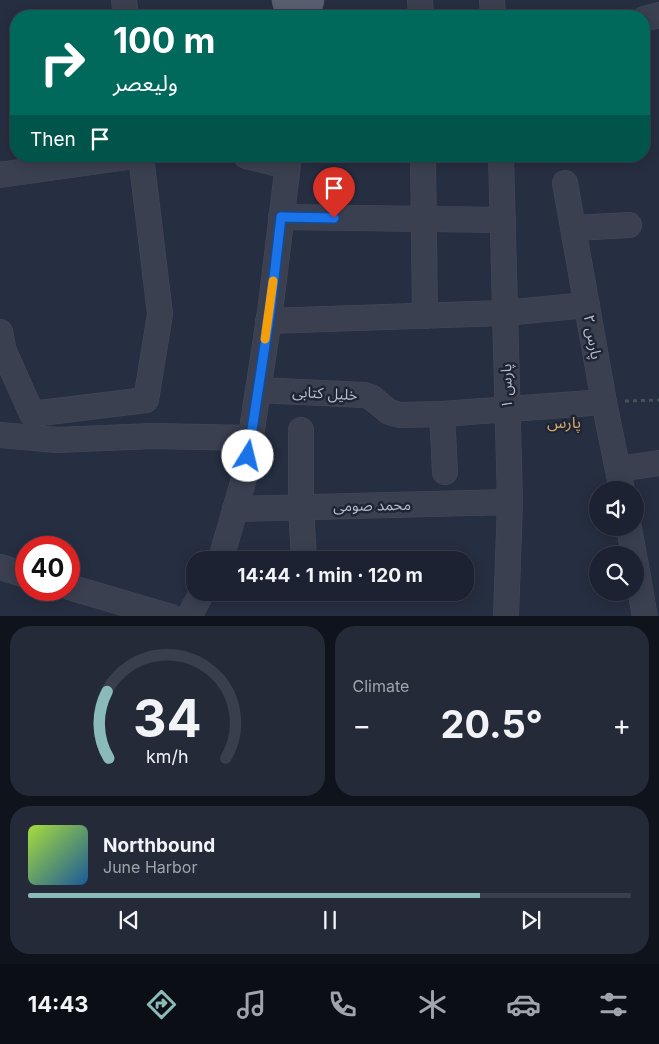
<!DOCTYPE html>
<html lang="en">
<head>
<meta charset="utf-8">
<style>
	:root { --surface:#1c2231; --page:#252a39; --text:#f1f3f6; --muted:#a0a4ab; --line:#3a3f4d; --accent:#8bbbb9 }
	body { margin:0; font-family:Inter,"Noto Sans Arabic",sans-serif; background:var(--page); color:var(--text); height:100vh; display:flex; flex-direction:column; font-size:19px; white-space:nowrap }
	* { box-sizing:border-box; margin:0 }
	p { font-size:16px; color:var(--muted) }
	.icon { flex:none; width:28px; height:28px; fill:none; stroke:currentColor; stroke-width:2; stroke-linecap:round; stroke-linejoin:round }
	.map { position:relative; height:616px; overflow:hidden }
	.panel { display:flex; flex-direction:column; gap:10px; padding:10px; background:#0f131b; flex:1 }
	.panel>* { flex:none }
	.guide { position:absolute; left:10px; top:10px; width:640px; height:152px; border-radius:20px; box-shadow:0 2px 12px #0003,0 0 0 1px var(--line); background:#00695c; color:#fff; overflow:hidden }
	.buttons { position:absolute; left:589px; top:481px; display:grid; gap:10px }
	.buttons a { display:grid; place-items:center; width:55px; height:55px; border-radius:50%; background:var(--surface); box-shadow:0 2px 12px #0003,0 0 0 1px var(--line); font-size:25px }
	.speed { position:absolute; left:15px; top:536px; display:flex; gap:10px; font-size:25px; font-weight:700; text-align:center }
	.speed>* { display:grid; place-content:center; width:65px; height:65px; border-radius:50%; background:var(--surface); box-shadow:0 2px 12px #0003,0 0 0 1px var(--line); line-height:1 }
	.speed .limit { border:8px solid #d22; background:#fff; color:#111 }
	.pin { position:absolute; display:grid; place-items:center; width:42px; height:42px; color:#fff; margin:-51px -21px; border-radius:50% 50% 50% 0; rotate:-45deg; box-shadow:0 0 5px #0007 }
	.pin .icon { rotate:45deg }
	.me { position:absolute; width:55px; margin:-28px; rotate:9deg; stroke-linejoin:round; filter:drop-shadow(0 0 4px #0008) }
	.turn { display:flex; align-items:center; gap:18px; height:105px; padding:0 20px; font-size:22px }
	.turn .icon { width:65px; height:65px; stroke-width:2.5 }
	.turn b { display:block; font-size:35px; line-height:42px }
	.then { display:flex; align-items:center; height:48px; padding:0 20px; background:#0003; gap:10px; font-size:19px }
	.big { font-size:38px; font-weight:700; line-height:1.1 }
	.panel .card { flex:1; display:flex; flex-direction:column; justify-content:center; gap:8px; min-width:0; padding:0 18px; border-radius:20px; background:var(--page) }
	.panel .dial { align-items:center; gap:0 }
	.dial svg { height:130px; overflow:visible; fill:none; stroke:var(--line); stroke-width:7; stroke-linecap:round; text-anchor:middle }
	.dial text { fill:var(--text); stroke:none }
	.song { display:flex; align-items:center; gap:15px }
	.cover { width:60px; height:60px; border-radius:8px; background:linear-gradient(135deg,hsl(80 70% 55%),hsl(210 70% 35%)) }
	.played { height:5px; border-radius:2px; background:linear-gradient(90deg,var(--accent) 75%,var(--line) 75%) }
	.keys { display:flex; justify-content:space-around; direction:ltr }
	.heat { display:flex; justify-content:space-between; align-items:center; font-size:28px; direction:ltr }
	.panel .tiles { flex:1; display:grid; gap:10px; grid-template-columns:1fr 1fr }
	.card:last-child { grid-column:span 2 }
	.trip { position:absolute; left:186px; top:551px; width:288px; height:50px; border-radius:20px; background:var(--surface); box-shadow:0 2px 12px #0003,0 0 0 1px var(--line); font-weight:700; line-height:50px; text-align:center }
	.menu { display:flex; height:80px; justify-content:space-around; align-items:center; background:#0b0e14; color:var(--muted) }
	.menu .icon { width:35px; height:35px }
	.menu .selected { color:var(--accent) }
	.menu b { font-size:22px; color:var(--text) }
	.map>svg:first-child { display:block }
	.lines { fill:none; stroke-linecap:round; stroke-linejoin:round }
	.minor-casing { stroke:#44495a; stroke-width:26 }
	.major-casing { stroke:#44495a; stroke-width:29 }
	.path { stroke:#42545a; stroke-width:3; stroke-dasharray:4 4; stroke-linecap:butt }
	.minor { stroke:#3b4051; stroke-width:25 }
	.major { stroke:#595f71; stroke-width:28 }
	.route-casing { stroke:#114b97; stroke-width:12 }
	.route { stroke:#1a73e8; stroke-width:9 }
	.slow { stroke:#f59e0b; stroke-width:9 }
	.labels { text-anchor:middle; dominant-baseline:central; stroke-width:5; stroke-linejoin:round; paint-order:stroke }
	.street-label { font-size:15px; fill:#b8bccb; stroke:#1f2536 }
	.neighbourhood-label { font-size:16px; fill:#d5a969; stroke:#1f2536 }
</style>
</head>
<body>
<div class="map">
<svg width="659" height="617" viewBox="0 0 659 617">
	<rect width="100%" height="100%" fill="#262e41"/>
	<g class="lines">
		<defs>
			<g id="minor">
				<polyline points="124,0 126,16"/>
				<polyline points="420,0 421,16"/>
				<polyline points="492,0 493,16"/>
				<polyline points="644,19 659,15"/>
				<polyline points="246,156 287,166"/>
				<polyline points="423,156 425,316"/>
				<polyline points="501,156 510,502 506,617"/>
				<polyline points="0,175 135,156"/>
				<polyline points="565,183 604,402 622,490"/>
				<polyline points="281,217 503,220"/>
				<polyline points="574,228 629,225"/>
				<polyline points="268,321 504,313 587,305"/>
				<polyline points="0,332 4,351 32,414 146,400 160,314 141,156"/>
				<polyline points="258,390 364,395 371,397 389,412 400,415 442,414 604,402"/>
				<polyline points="442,414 445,472"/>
				<polyline points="301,430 301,507 304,560"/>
				<polyline points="0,435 57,440 153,436 250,438"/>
				<polyline points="618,469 659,463"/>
				<polyline points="235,509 510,502"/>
				<polyline points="629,528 634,555"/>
				<polyline points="219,560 222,555 245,475 270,312 289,156"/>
				<polyline points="635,560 645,617"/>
				<polyline points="0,567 26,575"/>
				<polyline points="69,587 171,617"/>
				<polyline points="189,617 202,592"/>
			</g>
			<g id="major">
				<polyline points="286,0 290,16"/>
				<polyline points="306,16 310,0"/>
			</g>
		</defs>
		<use href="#minor" class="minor-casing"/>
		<use href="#major" class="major-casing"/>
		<polyline class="path" points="625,401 659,400"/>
		<use href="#minor" class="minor"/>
		<use href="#major" class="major"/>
	</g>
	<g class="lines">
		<defs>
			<polyline id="route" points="248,456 270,312 281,217 334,218"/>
		</defs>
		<use href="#route" class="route-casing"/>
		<use href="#route" class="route"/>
		<polyline class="slow" points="265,339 273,281"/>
	</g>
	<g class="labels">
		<g class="street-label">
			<text transform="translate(593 337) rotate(80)">پارس ۲</text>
			<text transform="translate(506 386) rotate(-91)">پارس ۱</text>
			<text transform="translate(325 393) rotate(3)">خلیل کتابی</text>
			<text transform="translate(372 505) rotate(-1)">محمد صومی</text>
		</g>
		<g class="neighbourhood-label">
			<text x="564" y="422">پارس</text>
		</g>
	</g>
</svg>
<div class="buttons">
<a><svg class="icon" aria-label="sound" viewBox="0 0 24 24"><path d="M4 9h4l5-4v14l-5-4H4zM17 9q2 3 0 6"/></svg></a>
<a><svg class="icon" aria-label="search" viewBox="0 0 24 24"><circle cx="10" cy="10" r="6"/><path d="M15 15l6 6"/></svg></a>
</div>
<div class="speed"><div class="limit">40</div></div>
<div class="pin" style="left:334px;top:218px;background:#d93025"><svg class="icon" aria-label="arrive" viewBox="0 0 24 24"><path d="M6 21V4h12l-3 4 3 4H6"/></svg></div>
<svg class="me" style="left:248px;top:456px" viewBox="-20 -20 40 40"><circle r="19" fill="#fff"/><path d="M0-13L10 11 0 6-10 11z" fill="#1a73e8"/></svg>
<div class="trip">14:44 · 1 min · 120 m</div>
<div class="guide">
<div class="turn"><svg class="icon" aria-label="right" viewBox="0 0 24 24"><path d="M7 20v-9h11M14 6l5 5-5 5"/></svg><div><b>100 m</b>ولیعصر</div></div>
<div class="then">Then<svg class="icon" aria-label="arrive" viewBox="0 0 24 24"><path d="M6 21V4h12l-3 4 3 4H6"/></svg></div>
</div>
</div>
<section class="panel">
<div class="tiles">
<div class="card dial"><svg viewBox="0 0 100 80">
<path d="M14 69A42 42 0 1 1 86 69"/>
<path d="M14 69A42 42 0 0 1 13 28" stroke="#8bbbb9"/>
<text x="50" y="56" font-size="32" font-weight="700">34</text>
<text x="50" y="72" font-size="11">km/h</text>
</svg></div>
<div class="card"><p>Climate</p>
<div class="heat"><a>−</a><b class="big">20.5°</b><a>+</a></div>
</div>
<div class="card">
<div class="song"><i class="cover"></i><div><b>Northbound</b><p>June Harbor</p></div></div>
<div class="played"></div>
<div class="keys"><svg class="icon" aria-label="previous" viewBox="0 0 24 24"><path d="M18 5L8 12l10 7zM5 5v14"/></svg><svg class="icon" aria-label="pause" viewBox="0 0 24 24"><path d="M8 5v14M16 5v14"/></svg><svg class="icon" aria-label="next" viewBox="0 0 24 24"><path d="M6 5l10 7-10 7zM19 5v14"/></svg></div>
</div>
</div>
</section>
<nav class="menu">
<b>14:43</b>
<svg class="icon selected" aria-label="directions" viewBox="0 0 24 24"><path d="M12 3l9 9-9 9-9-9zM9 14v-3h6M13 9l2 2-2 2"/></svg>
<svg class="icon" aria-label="music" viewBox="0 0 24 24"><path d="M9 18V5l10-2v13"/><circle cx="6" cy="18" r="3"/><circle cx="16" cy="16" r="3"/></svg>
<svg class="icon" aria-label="phone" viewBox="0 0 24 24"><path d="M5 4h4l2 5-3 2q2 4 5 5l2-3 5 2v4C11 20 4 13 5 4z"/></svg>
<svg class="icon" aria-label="climate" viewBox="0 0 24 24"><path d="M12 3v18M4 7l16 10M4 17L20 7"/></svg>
<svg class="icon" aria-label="car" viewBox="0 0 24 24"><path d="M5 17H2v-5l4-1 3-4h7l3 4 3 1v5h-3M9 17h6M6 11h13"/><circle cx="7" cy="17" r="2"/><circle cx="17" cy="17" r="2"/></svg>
<svg class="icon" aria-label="filters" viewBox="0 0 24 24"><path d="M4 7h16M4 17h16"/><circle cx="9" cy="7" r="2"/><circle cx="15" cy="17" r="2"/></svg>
</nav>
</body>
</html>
